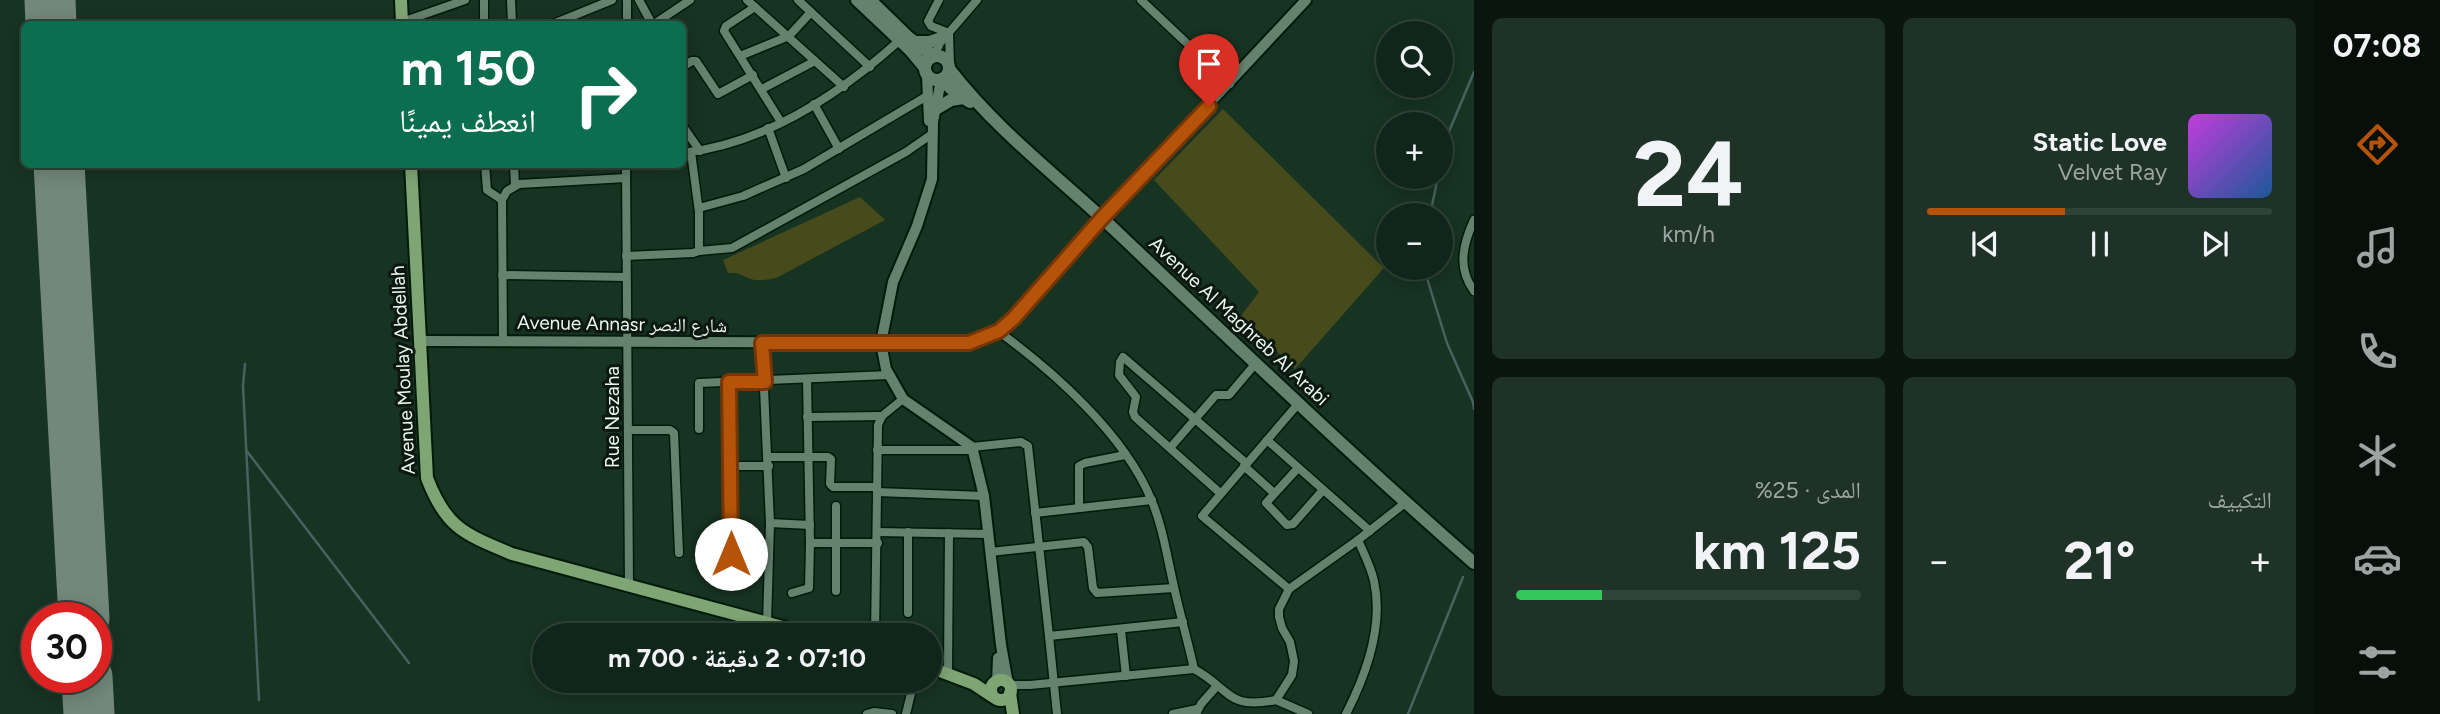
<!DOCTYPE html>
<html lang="ar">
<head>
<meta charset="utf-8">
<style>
	:root { --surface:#11261a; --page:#1e3227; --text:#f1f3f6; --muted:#9ca5a2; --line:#304339; --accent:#b45309 }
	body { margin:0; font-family:Figtree,"Noto Naskh Arabic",sans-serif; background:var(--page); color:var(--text); direction:rtl; height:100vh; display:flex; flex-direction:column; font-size:26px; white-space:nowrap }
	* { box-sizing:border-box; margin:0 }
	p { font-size:23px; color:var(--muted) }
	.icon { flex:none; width:38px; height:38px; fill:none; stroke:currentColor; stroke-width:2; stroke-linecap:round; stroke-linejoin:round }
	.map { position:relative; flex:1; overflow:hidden; direction:ltr }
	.panel { display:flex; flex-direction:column; gap:18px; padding:18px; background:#09150e; width:840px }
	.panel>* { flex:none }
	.top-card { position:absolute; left:21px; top:21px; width:665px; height:147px; border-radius:10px; box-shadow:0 4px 18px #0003,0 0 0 2px var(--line); direction:rtl; background:#0b6e4f; color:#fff; overflow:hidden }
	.controls { position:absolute; left:1376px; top:21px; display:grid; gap:14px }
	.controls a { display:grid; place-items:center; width:77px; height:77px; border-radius:50%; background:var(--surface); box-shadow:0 4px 18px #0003,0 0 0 2px var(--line); font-size:35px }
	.speed { position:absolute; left:21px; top:602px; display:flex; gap:14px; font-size:35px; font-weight:700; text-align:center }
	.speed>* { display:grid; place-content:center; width:91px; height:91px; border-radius:50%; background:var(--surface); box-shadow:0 4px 18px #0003,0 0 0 2px var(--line); line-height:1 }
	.speed .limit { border:10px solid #d22; background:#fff; color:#111 }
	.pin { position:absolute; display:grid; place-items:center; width:60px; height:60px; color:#fff; margin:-72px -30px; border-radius:50% 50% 50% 0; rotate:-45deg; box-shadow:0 0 7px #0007 }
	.pin .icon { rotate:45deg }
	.me { position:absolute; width:77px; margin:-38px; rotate:0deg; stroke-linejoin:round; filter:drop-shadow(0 0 5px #0008) }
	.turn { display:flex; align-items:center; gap:24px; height:147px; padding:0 35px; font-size:32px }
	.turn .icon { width:91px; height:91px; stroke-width:2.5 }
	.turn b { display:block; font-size:49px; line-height:60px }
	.big { font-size:52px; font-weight:700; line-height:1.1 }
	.panel .widget { flex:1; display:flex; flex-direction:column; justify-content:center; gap:10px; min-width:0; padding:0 24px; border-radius:10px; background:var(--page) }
	.panel .dial { align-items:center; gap:0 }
	.dial b { font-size:91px; line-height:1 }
	.song { display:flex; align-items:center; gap:21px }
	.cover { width:84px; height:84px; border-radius:10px; background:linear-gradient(135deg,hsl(290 70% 55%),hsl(210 70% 35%)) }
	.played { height:7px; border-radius:4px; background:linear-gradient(90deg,var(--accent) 40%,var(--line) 40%) }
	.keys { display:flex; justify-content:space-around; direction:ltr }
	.heat { display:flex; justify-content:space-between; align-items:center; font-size:38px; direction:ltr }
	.charge { height:10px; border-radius:5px; background:linear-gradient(90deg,#34c759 25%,var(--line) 0) }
	.panel .tiles { flex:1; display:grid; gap:18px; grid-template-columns:repeat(2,1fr) }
	.trip { position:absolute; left:532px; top:623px; width:410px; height:70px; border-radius:35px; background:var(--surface); box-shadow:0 4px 18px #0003,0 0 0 2px var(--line); font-weight:700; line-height:70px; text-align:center; direction:rtl }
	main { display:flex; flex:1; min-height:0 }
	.tabs { display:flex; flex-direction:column; width:126px; justify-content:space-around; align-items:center; background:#070f0a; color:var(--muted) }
	.tabs .icon { width:49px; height:49px }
	.tabs .active { color:var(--accent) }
	.tabs b { font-size:32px; color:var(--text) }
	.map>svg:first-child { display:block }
	.green { fill:#474b1b }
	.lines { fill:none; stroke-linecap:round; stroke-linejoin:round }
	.stream { stroke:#466261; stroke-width:2.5 }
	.taxiway { stroke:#72887a; stroke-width:21 }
	.runway { stroke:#72887a; stroke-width:51 }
	.minor-casing { stroke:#001a0b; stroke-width:11 }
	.tertiary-casing { stroke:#001a0b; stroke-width:14 }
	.secondary-casing { stroke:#001a0b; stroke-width:16 }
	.primary-casing { stroke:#001a0b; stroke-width:16 }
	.minor { stroke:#64826e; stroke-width:8 }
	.tertiary { stroke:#64826e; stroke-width:10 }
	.secondary { stroke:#64826e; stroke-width:12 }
	.primary { stroke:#7fa575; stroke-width:12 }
	.route-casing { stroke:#753606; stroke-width:18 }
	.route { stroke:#b45309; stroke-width:12 }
	.labels { text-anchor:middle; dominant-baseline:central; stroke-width:6; stroke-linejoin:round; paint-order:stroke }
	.street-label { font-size:19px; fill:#e9f9ee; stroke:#0c1710 }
</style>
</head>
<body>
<main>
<nav class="tabs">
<b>07:08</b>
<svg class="icon active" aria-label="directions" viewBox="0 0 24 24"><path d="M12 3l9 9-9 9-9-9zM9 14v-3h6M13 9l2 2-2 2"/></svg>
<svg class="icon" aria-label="music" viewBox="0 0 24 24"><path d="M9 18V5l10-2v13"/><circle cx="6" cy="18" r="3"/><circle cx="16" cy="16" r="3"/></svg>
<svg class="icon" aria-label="phone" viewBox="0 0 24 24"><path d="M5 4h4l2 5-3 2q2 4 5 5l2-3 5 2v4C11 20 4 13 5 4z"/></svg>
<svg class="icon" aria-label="climate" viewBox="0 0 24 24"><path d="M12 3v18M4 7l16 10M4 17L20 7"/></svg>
<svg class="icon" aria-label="car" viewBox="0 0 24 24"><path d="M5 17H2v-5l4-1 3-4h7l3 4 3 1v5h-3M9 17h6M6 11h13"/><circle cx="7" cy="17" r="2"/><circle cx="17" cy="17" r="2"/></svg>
<svg class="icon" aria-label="filters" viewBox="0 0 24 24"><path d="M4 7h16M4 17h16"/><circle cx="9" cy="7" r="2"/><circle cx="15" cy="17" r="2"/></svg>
</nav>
<section class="panel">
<div class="tiles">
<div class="widget">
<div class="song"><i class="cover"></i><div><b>Static Love</b><p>Velvet Ray</p></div></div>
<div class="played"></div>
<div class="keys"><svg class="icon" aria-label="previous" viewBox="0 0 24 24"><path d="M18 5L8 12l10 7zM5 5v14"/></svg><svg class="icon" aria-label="pause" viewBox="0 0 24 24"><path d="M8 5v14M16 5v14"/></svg><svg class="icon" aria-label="next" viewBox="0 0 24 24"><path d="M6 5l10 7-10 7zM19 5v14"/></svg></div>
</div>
<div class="widget dial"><b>24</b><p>km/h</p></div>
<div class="widget"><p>التكييف</p>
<div class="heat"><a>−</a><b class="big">21°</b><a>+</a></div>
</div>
<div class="widget"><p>المدى · 25%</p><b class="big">125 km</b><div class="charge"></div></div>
</div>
</section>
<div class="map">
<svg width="1474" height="714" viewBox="0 0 1474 714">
	<rect width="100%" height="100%" fill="#173322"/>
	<g class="green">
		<polygon points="1223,109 1384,268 1295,369 1240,317 1259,292 1154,180"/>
		<path d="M 860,197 L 885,220 L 776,278 C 768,279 759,282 751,279 C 740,275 741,273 728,273 L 723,260 Z"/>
	</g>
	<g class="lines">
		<g class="stream">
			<polyline points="1440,163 1445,141 1474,72"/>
			<polyline points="1430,215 1438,177"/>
			<polyline points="1426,268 1426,275 1447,343 1473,402 1474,409"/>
			<polyline points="245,364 243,386 259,700"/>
			<polyline points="246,450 409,663"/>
			<polyline points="1408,714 1463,577"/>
		</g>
		<polyline class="taxiway" points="88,702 95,714"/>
		<g class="runway">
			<polyline points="50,0 51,24"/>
			<polyline points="59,164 84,618"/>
			<polyline points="87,677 89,714"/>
		</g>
		<defs>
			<g id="minor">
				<polyline points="484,0 484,24"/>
				<polyline points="511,0 512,24"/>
				<polyline points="627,0 627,24"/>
				<polyline points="639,0 652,24"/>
				<polyline points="747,0 844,87"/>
				<polyline points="798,0 870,67"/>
				<polyline points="939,0 928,21 931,26 949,33"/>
				<polyline points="1141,0 1230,84"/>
				<polyline points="755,7 726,26 724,31 781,122"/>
				<polyline points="402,22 465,0"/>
				<polyline points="553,24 612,0"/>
				<polyline points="654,24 690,0"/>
				<polyline points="949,33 950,65"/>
				<polyline points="740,56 789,36 811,12"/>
				<polyline points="934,56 940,43 977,0"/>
				<polyline points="682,67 692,61 696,61 718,94 753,75"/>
				<polyline points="762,89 815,61"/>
				<polyline points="814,104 839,149"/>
				<polyline points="682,125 700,151"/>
				<polyline points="768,128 786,178"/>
				<path d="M 682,153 C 764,144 840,94 900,40"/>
				<polyline points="485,164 487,190 502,200"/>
				<polyline points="514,164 515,185"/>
				<polyline points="626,164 629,586"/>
				<polyline points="699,208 743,196 804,169 927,96"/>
				<path d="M 1474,220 C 1463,244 1457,268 1474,291"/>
				<polyline points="699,251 732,248 906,152 932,134"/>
				<polyline points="626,256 693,253 699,251 699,212 691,152"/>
				<polyline points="502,275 626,277"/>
				<path d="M 998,331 C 1054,372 1124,434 1151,499 C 1163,527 1167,557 1174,587 C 1180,614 1188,642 1194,669"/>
				<polyline points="503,340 502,200 507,191 519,184 626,178"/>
				<polyline points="762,343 770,523 767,623"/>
				<polyline points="807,379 810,543 878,543"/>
				<polyline points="729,382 731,554 734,558 769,558"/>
				<polyline points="807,417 882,416"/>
				<polyline points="699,429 699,383 889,375"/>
				<polyline points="628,430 670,430 674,433 679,553"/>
				<polyline points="1267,440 1370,531"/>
				<polyline points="972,447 1021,442 1028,446 1049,636 1183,622"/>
				<polyline points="1170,448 1216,395 1229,395 1256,363"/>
				<polyline points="877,450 973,450"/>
				<polyline points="769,457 828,457 831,459 830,484 833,487 877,487"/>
				<polyline points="731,466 769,466"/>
				<polyline points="1244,466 1274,493"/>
				<polyline points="1298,468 1266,503 1287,525 1293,524 1323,490"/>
				<polyline points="877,492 984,496"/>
				<polyline points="1220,493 1135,417 1133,412 1136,397 1119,375 1120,362 1123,357 1246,463"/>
				<polyline points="836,506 836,591"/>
				<polyline points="1079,508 1079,466 1085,463 1125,455"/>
				<polyline points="1035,513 1152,500"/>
				<polyline points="770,523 810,525"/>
				<polyline points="877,532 988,534"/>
				<polyline points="990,552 1084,542 1088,547 1093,588 1097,593 1174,588"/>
				<polyline points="1289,589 1202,516 1298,404"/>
				<polyline points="792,593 809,588 810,543"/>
				<polyline points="908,613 908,532"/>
				<polyline points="1121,630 1126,676"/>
				<polyline points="875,635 878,425 882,416 903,399"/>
				<polyline points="1049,636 1057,714"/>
				<polyline points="948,673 949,533"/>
				<path d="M 1009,685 L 1030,685 L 1194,669 C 1231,689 1226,710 1276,700 L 1292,675 L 1294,661 L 1290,642 L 1282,628 L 1279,617 L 1279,609 L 1289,589 L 1358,540 L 1405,503"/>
				<polyline points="1276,700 1308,714"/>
				<polyline points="867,714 874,712 892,714"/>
				<polyline points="906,714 914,681"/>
				<polyline points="1173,714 1197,709"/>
				<polyline points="1196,714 1201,704 1216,687"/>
				<path d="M 1346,714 C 1366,675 1384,626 1374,581 C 1371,567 1364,554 1358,540"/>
			</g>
			<g id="tertiary">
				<polyline points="927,75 929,121"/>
				<polyline points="941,80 933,122 932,179 917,226 893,282 881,343 886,369 903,399 972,447 984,496 1001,645 1008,684"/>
				<path d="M 421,341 L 969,343 C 986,337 999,330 1013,319 L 1102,218 L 1306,0"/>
				<polyline points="997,682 998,658"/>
			</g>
			<g id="secondary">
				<polyline points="857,0 910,50 925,68"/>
				<polyline points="870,0 908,37 933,56"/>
				<polyline points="914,42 930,42 944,37"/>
				<circle cx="937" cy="68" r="12"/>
				<path d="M 950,70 C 997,131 1061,179 1117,232 C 1235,344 1352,456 1474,563"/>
				<polyline points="942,80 956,93 970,102"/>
				<polyline points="934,110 951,100 963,98"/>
			</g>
			<g id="primary">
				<polyline points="401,0 402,24"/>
				<path d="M 411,164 L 427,478 C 446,528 464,534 512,554 L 812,635"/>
				<polyline points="929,667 974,684 992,696"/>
				<circle cx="1001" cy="690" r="10"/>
				<polyline points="1010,693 1013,714"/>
			</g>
		</defs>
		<use href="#minor" class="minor-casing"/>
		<use href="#tertiary" class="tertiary-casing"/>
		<use href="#secondary" class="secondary-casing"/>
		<use href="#primary" class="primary-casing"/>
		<use href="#minor" class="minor"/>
		<use href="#tertiary" class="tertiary"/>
		<use href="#secondary" class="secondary"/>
		<use href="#primary" class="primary"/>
	</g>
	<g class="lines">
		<defs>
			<polyline id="route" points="731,554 729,382 765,382 762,343 969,343 999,331 1013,319 1102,218 1209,106"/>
		</defs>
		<use href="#route" class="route-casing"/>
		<use href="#route" class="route"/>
	</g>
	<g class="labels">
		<g class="street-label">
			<text transform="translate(1239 321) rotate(43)">Avenue Al Maghreb Al Arabi</text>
			<text transform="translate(622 324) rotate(1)">Avenue Annasr شارع النصر</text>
			<text transform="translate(403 370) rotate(-93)">Avenue Moulay Abdellah</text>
			<text transform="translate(612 417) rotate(-90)">Rue Nezaha</text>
		</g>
	</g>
</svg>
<div class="controls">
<a><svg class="icon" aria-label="search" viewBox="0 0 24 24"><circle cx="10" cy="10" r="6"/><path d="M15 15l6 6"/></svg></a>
<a>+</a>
<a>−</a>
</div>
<div class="speed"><div class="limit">30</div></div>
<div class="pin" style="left:1209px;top:106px;background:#d93025"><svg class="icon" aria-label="arrive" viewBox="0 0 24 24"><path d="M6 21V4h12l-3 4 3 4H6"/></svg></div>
<svg class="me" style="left:731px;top:554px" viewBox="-20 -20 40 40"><circle r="19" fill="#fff"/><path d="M0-13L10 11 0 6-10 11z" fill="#b45309"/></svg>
<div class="trip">07:10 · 2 دقيقة · 700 m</div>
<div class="top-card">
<div class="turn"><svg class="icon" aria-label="right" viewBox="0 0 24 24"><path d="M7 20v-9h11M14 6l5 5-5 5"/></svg><div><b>150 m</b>انعطف يمينًا</div></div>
</div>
</div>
</main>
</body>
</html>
